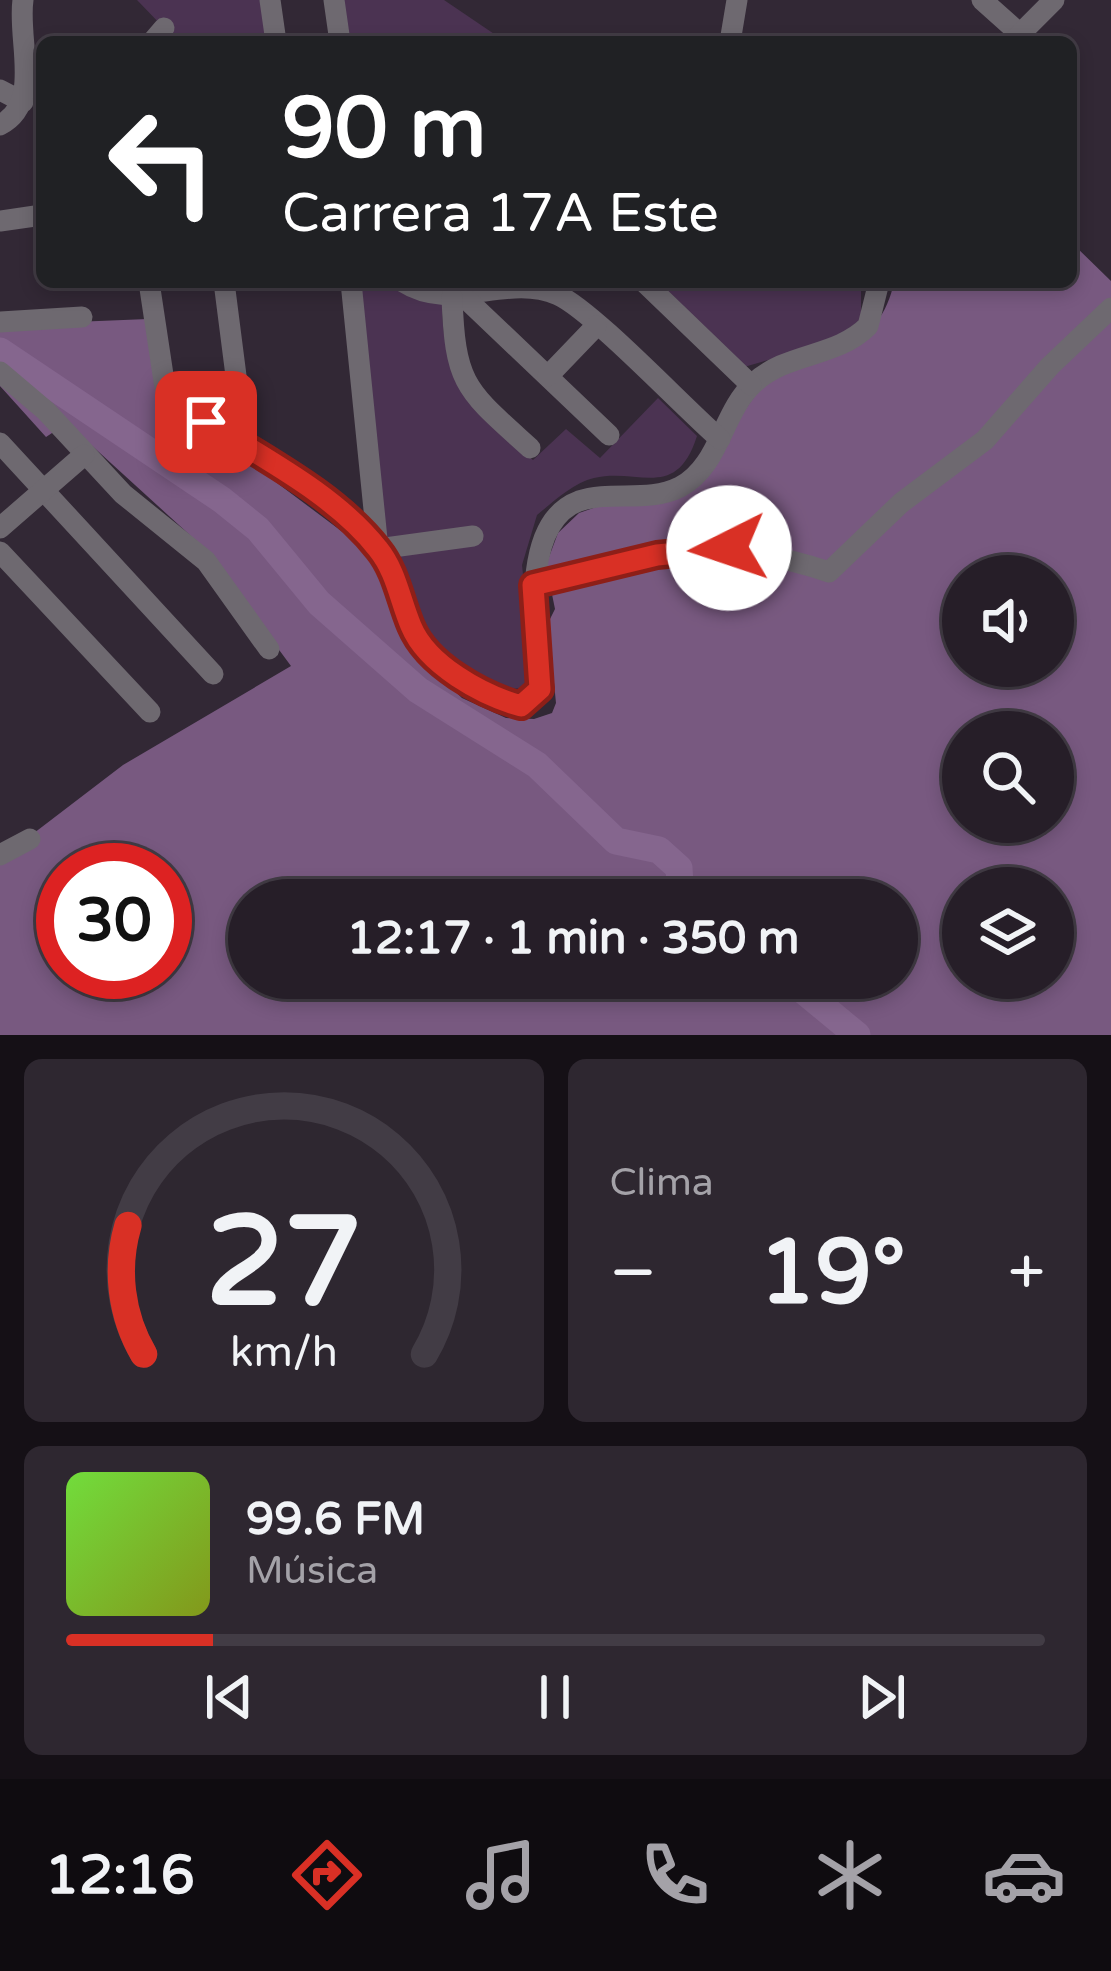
<!DOCTYPE html>
<html lang="es">
<head>
<meta charset="utf-8">
<style>
	:root { --surface:#261e28; --page:#2e2730; --text:#f1f3f6; --muted:#a4a2a8; --line:#423c45; --accent:#d93025 }
	body { margin:0; font-family:"Varela Round",sans-serif; background:var(--page); color:var(--text); height:100vh; display:flex; flex-direction:column; font-size:45px; white-space:nowrap }
	* { box-sizing:border-box; margin:0 }
	p { font-size:39px; color:var(--muted) }
	.icon { flex:none; width:66px; height:66px; fill:none; stroke:currentColor; stroke-width:2; stroke-linecap:round; stroke-linejoin:round }
	.map { position:relative; height:1035px; overflow:hidden }
	.sheet { display:flex; flex-direction:column; gap:24px; padding:24px; background:#151016; flex:1 }
	.sheet>* { flex:none }
	.banner { position:absolute; left:36px; top:36px; width:1041px; height:252px; border-radius:18px; box-shadow:0 6px 18px #0003,0 0 0 3px var(--line); background:#202124; color:#fff; overflow:hidden }
	.controls { position:absolute; left:942px; top:555px; display:grid; gap:24px }
	.controls a { display:grid; place-items:center; width:132px; height:132px; border-radius:50%; background:var(--surface); box-shadow:0 6px 18px #0003,0 0 0 3px var(--line); font-size:60px }
	.speed { position:absolute; left:36px; top:843px; display:flex; gap:24px; font-size:60px; font-weight:700; text-align:center }
	.speed>* { display:grid; place-content:center; width:156px; height:156px; border-radius:50%; background:var(--surface); box-shadow:0 6px 18px #0003,0 0 0 3px var(--line); line-height:1 }
	.speed .limit { border:18px solid #d22; background:#fff; color:#111 }
	.pin { position:absolute; display:grid; place-items:center; width:102px; height:102px; color:#fff; margin:-51px; border-radius:24px; box-shadow:0 6px 18px #0006 }
	.me { position:absolute; width:132px; margin:-66px; rotate:266deg; stroke-linejoin:round; filter:drop-shadow(0 0 9px #0008) }
	.turn { display:flex; align-items:center; gap:42px; height:252px; padding:0 48px; font-size:54px }
	.turn .icon { width:156px; height:156px; stroke-width:2.5 }
	.turn b { display:block; font-size:84px; line-height:102px }
	.big { font-size:90px; font-weight:700; line-height:1.1 }
	.sheet .widget { flex:1; display:flex; flex-direction:column; justify-content:center; gap:18px; min-width:0; padding:0 42px; border-radius:18px; background:var(--page) }
	.sheet .dial { align-items:center; gap:0 }
	.dial svg { height:312px; overflow:visible; fill:none; stroke:var(--line); stroke-width:7; stroke-linecap:round; text-anchor:middle }
	.dial text { fill:var(--text); stroke:none }
	.song { display:flex; align-items:center; gap:36px }
	.cover { width:144px; height:144px; border-radius:18px; background:linear-gradient(135deg,hsl(100 70% 55%),hsl(70 70% 35%)) }
	.played { height:12px; border-radius:6px; background:linear-gradient(90deg,var(--accent) 15%,var(--line) 15%) }
	.keys { display:flex; justify-content:space-around; direction:ltr }
	.heat { display:flex; justify-content:space-between; align-items:center; font-size:66px; direction:ltr }
	.sheet .tiles { flex:1; display:grid; gap:24px; grid-template-columns:1fr 1fr }
	.widget:last-child { grid-column:span 2 }
	.trip { position:absolute; left:228px; top:879px; width:690px; height:120px; border-radius:60px; background:var(--surface); box-shadow:0 6px 18px #0003,0 0 0 3px var(--line); font-weight:700; line-height:120px; text-align:center }
	.menu { display:flex; height:192px; justify-content:space-around; align-items:center; background:#0f0c10; color:var(--muted) }
	.menu .icon { width:84px; height:84px }
	.menu .active { color:var(--accent) }
	.menu b { font-size:54px; color:var(--text) }
	.map>svg:first-child { display:block }
	.green { fill:#4b3352 }
	.forest { fill:#785980; fill-rule:evenodd }
	.lines { fill:none; stroke-linecap:round; stroke-linejoin:round }
	.river { stroke:#85668e; stroke-width:27 }
	.minor { stroke:#6e6970; stroke-width:21 }
	.route-casing { stroke:#8d1f18; stroke-width:30 }
	.route { stroke:#d93025; stroke-width:21 }
</style>
</head>
<body>
<div class="map">
<svg width="1111" height="1035" viewBox="0 0 1111 1035">
	<rect width="100%" height="100%" fill="#322835"/>
	<g class="green">
		<polygon points="137,0 268,0 273,42 152,42 164,28"/>
		<polygon points="343,0 444,0 506,42 348,42"/>
		<path d="M 356,282 C 395,282 405,299 442,303 C 443,386 472,409 533,460 L 566,429 L 600,458 L 658,398 L 697,436 C 676,502 638,467 594,478 C 573,483 553,502 537,515 L 522,565 L 533,672 L 528,686 C 509,693 492,685 475,676 C 453,663 434,651 419,628 C 367,549 366,378 356,282 Z"/>
		<polygon points="651,282 861,282 861,319 833,341 744,367"/>
	</g>
	<path class="forest" d="M 1071,242 L 1111,281 L 1111,1035 L 0,1035 L 0,859 L 123,765 L 291,666 L 203,547 L 67,423 L 46,437 L 0,386 L 0,325 L 148,319 L 157,393 L 364,548 L 424,662 L 462,698 L 506,718 L 534,719 L 552,713 L 556,703 L 548,623 L 555,609 L 546,565 L 558,533 L 579,513 L 602,505 L 659,501 L 724,439 L 769,376 C 826,362 881,346 894,282 L 1071,282 ZM 963,576 L 1053,576 L 1053,666 L 963,666 ZM 963,732 L 1053,732 L 1053,822 L 963,822 ZM 63,870 L 165,870 L 165,972 L 63,972 ZM 963,888 L 1053,888 L 1053,978 L 963,978 ZM 249,900 L 897,900 L 897,978 L 249,978 Z"/>
	<g class="lines">
		<g class="river">
			<polyline points="0,351 222,500 258,529 319,603 418,690 537,765 616,841 659,850 679,868 681,900"/>
			<polyline points="788,978 857,1035"/>
		</g>
		<g class="minor">
			<polyline points="270,0 276,42"/>
			<polyline points="334,0 340,42"/>
			<polyline points="982,0 1020,34"/>
			<polyline points="152,42 164,28"/>
			<polyline points="730,42 737,0"/>
			<polyline points="1012,42 1054,0"/>
			<polyline points="0,90 23,102"/>
			<path d="M 0,125 C 43,103 17,40 23,0"/>
			<polyline points="0,221 42,215"/>
			<path d="M 149,282 L 165,388 C 229,441 329,484 379,550 C 396,573 400,601 411,626 C 427,665 482,695 521,706 L 540,689 C 537,640 517,524 579,501 C 611,490 648,503 680,487 C 720,466 722,412 754,383 C 787,352 836,358 868,326 L 879,282"/>
			<polyline points="224,282 245,446"/>
			<polyline points="351,282 378,549 473,536"/>
			<path d="M 403,282 C 453,314 506,272 558,295 C 593,311 684,408 720,439"/>
			<polyline points="644,282 751,385"/>
			<polyline points="463,296 609,435"/>
			<path d="M 452,297 C 455,386 466,390 530,448"/>
			<polyline points="0,322 82,317"/>
			<polyline points="0,372 46,411 123,494 206,561 269,649"/>
			<polyline points="548,376 596,326"/>
			<polyline points="0,443 213,674"/>
			<polyline points="0,528 84,455"/>
			<polyline points="0,552 150,712"/>
			<path d="M 533,585 C 652,556 707,531 829,572 L 901,503 L 985,440 L 1050,366 L 1111,308"/>
			<polyline points="0,855 30,839"/>
		</g>
	</g>
	<g class="lines">
		<defs>
			<path id="route" d="M 206,422 C 263,458 336,495 378,549 C 396,571 400,600 411,626 C 427,665 482,695 521,706 L 540,689 L 533,585 L 657,555 L 729,548"/>
		</defs>
		<use href="#route" class="route-casing"/>
		<use href="#route" class="route"/>
	</g>
</svg>
<div class="controls">
<a><svg class="icon" aria-label="sound" viewBox="0 0 24 24"><path d="M4 9h4l5-4v14l-5-4H4zM17 9q2 3 0 6"/></svg></a>
<a><svg class="icon" aria-label="search" viewBox="0 0 24 24"><circle cx="10" cy="10" r="6"/><path d="M15 15l6 6"/></svg></a>
<a><svg class="icon" aria-label="layers" viewBox="0 0 24 24"><path d="M12 4l9 5-9 5-9-5zM3 14l9 5 9-5"/></svg></a>
</div>
<div class="speed"><div class="limit">30</div></div>
<div class="pin" style="left:206px;top:422px;background:#d93025"><svg class="icon" aria-label="arrive" viewBox="0 0 24 24"><path d="M6 21V4h12l-3 4 3 4H6"/></svg></div>
<svg class="me" style="left:729px;top:548px" viewBox="-20 -20 40 40"><circle r="19" fill="#fff"/><path d="M0-13L10 11 0 6-10 11z" fill="#d93025"/></svg>
<div class="trip">12:17 · 1 min · 350 m</div>
<div class="banner">
<div class="turn"><svg class="icon" aria-label="left" viewBox="0 0 24 24"><path d="M17 20v-9H6M10 6l-5 5 5 5"/></svg><div><b>90 m</b>Carrera 17A Este</div></div>
</div>
</div>
<section class="sheet">
<div class="tiles">
<div class="widget dial"><svg viewBox="0 0 100 80">
<path d="M14 69A42 42 0 1 1 86 69"/>
<path d="M14 69A42 42 0 0 1 10 36" stroke="#d93025"/>
<text x="50" y="56" font-size="32" font-weight="700">27</text>
<text x="50" y="72" font-size="11">km/h</text>
</svg></div>
<div class="widget"><p>Clima</p>
<div class="heat"><a>−</a><b class="big">19°</b><a>+</a></div>
</div>
<div class="widget">
<div class="song"><i class="cover"></i><div><b>99.6 FM</b><p>Música</p></div></div>
<div class="played"></div>
<div class="keys"><svg class="icon" aria-label="previous" viewBox="0 0 24 24"><path d="M18 5L8 12l10 7zM5 5v14"/></svg><svg class="icon" aria-label="pause" viewBox="0 0 24 24"><path d="M8 5v14M16 5v14"/></svg><svg class="icon" aria-label="next" viewBox="0 0 24 24"><path d="M6 5l10 7-10 7zM19 5v14"/></svg></div>
</div>
</div>
</section>
<nav class="menu">
<b>12:16</b>
<svg class="icon active" aria-label="directions" viewBox="0 0 24 24"><path d="M12 3l9 9-9 9-9-9zM9 14v-3h6M13 9l2 2-2 2"/></svg>
<svg class="icon" aria-label="music" viewBox="0 0 24 24"><path d="M9 18V5l10-2v13"/><circle cx="6" cy="18" r="3"/><circle cx="16" cy="16" r="3"/></svg>
<svg class="icon" aria-label="phone" viewBox="0 0 24 24"><path d="M5 4h4l2 5-3 2q2 4 5 5l2-3 5 2v4C11 20 4 13 5 4z"/></svg>
<svg class="icon" aria-label="climate" viewBox="0 0 24 24"><path d="M12 3v18M4 7l16 10M4 17L20 7"/></svg>
<svg class="icon" aria-label="car" viewBox="0 0 24 24"><path d="M5 17H2v-5l4-1 3-4h7l3 4 3 1v5h-3M9 17h6M6 11h13"/><circle cx="7" cy="17" r="2"/><circle cx="17" cy="17" r="2"/></svg>
</nav>
</body>
</html>
